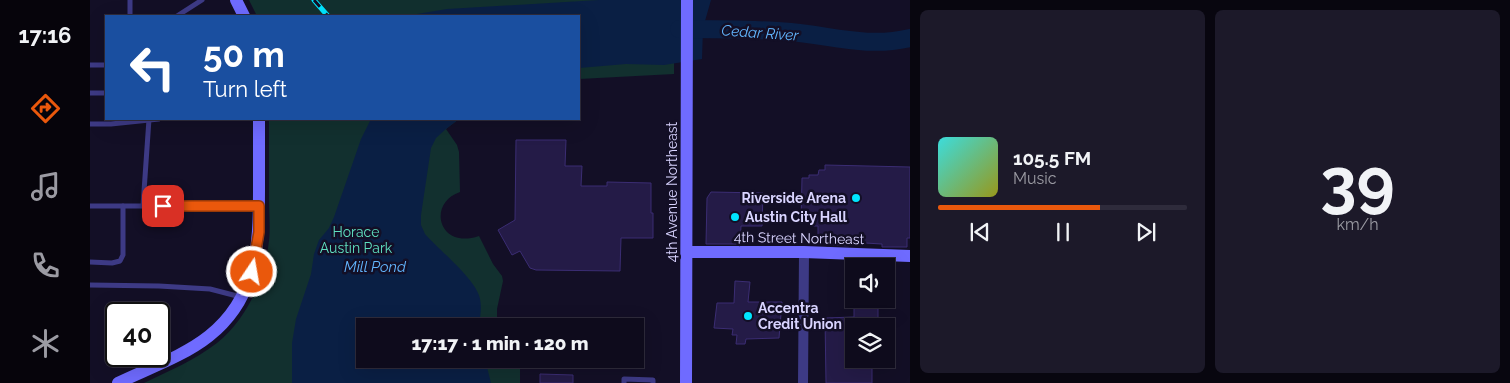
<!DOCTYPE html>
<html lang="en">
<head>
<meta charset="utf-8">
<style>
	:root { --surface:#0e0b1c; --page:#1c1929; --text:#f1f3f6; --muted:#9b9ba3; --line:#2e2b3b; --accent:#ea580c }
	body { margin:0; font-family:Raleway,sans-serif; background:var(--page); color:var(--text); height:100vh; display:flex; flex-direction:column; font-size:19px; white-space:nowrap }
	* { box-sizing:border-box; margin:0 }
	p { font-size:16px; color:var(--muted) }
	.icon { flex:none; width:28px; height:28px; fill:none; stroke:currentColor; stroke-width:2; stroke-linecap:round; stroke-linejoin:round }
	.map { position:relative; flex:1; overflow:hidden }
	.side { display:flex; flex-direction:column; gap:10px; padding:10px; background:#08060f; width:600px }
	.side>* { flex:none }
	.hud { position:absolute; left:15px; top:15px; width:475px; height:105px; border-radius:0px; box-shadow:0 5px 20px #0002,0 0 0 1px var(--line); background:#1a4fa0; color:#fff; overflow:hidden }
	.buttons { position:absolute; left:755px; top:258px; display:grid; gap:10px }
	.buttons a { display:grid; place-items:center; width:50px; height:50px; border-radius:0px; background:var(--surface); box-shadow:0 5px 20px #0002,0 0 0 1px var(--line); font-size:25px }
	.speed { position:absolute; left:15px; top:302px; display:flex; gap:10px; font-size:25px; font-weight:700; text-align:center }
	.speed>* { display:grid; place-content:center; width:65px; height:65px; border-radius:50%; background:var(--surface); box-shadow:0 5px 20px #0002,0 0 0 1px var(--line); line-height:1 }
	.speed .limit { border:2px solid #111; border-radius:8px; background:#fff; color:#111 }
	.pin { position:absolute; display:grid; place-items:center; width:42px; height:42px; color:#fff; margin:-21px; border-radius:10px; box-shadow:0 2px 8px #0006 }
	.me { position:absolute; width:55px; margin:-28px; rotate:12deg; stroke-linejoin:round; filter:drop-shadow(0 0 4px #0008) }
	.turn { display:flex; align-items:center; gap:18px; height:105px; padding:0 15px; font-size:22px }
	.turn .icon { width:65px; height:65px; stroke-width:2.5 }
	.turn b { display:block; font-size:35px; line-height:42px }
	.side .tile { flex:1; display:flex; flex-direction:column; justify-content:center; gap:8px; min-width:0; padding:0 18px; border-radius:8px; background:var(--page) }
	.side .dial { align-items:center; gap:0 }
	.dial b { font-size:65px; line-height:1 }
	.song { display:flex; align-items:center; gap:15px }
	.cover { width:60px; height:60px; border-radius:8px; background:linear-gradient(135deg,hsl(180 70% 55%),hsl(60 70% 35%)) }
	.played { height:5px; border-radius:2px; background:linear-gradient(90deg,var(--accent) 65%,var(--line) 65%) }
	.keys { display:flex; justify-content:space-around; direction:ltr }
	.side .tiles { flex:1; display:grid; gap:10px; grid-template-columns:repeat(2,1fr) }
	.trip { position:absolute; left:266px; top:318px; width:288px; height:50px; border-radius:0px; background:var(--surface); box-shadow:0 5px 20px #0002,0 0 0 1px var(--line); font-weight:800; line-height:50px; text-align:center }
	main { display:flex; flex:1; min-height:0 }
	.tab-bar { display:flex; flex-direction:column; width:90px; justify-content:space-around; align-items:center; background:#06040b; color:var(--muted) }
	.tab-bar .icon { width:35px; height:35px }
	.tab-bar .current { color:var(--accent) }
	.tab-bar b { font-size:22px; color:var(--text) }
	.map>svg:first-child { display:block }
	.green { fill:#12302f }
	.water { fill:#0a1f44 }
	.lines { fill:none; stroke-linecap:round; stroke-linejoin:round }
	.river { stroke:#0a1f44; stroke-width:18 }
	.building { fill:#241b47; stroke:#3b2d73 }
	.lane { stroke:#3d3a85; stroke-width:5 }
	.street { stroke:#3d3a85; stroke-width:10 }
	.secondary { stroke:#6f6bff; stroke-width:12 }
	.rail-casing { stroke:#00e5ff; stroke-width:5 }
	.rail { stroke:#130f26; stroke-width:3; stroke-dasharray:9; stroke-linecap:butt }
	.route-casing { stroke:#983908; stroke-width:12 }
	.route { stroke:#ea580c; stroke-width:9 }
	.poi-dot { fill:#00e5ff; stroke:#130f26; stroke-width:2 }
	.labels { text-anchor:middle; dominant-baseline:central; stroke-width:5; stroke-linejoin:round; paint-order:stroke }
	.street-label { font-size:14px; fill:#d9d4ff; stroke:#130f26 }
	.poi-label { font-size:14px; font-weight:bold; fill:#d9d4ff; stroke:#130f26; text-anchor:start }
	.park-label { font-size:14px; fill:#5fe0c0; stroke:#130f26 }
	.water-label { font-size:15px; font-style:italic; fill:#62b6ff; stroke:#130f26 }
</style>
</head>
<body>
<main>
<nav class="tab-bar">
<b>17:16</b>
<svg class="icon current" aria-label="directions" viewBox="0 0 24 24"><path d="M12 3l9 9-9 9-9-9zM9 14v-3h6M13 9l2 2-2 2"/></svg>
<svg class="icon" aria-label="music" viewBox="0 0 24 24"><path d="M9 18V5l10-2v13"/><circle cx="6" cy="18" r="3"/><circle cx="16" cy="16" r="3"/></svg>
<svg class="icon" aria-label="phone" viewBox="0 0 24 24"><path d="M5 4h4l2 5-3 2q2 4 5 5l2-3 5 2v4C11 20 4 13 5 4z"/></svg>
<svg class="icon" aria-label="climate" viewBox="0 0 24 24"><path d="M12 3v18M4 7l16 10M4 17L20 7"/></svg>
</nav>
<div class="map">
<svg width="820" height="383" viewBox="0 0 820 383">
	<rect width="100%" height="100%" fill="#130f26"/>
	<g class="green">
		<polygon points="159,0 584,0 584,74 489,79 489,16 167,16"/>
		<path d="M 179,119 L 369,119 L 356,129 L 367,145 L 369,152 L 370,192 C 337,203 348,250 389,236 L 403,264 L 412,276 L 413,281 L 407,309 L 407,326 L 275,326 L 275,359 L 430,359 L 430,383 L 54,383 C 79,371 105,360 127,343 C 155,321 173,283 178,248 C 181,232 179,215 179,199 C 179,172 179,145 179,119 Z"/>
	</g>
	<g class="water">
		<polygon points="509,0 621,0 613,28 612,59 574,65 536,64 489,68 489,16 315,16 357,9"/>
		<path d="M 281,119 L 369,119 L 356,129 L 346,138 L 341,148 L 331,215 L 331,225 L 335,234 C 349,250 387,280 390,299 C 392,308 390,317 389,326 L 275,326 L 275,359 L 395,359 L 401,383 L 202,383 L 202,343 L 206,319 L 221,274 L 224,254 L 229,240 L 239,228 L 244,217 L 271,139 Z"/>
	</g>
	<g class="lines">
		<path class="river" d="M 589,29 C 627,29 664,29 701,32 C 743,36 778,48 820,38"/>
	</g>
	<g class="building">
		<polygon points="426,140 476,140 475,166 492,166 491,186 517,186 517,182 561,183 561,213 563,213 563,238 531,238 530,271 446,270 440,268 430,251 422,255 408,230 425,220"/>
		<polygon points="735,165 820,167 820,238 817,238 817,247 792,247 792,244 775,243 762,243 759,246 743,245 742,239 728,238 728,226 721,226 721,219 711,223 712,178 719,178 719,175 728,175 729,170 735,170"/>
		<polygon points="621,192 673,193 672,226 651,226 650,244 616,244 617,198"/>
		<polygon points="645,281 660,282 658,302 692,302 689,338 656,339 655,344 646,344 647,335 642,335 643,329 624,328 627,303 644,303"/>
		<polygon points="764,299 788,299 788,326 764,326 764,359 782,359 782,383 736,383 735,318 764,317"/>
		<polygon points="450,374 483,375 483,383 450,383"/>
	</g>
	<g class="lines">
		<g class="lane">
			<polyline points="40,0 40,16"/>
			<polyline points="87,16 112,0"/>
			<polyline points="0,65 16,65"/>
			<polyline points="0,93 16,93"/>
			<polyline points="0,124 21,124 69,119"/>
			<polyline points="0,206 169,206"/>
			<polyline points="53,206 59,119"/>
			<polyline points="0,262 22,263 30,261 33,255 33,206"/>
			<polyline points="0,285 69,286 120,289 151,297"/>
			<polyline points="534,383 534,379 563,380 563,383"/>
		</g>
		<polyline class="street" points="713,383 714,252"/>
		<g class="secondary">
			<polyline points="146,0 154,16"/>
			<polyline points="597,252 714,252 820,256"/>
			<path d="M 28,383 C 57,369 94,356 119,336 C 167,298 169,246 169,191 C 169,167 169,143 169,119"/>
			<polyline points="596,383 597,0"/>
		</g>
		<defs>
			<polyline id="rail" points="224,0 237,15"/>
		</defs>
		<use href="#rail" class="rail-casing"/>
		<use href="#rail" class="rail"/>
	</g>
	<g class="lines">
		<defs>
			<polyline id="route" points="73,206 169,206 169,232 162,272"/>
		</defs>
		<use href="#route" class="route-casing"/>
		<use href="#route" class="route"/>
	</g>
	<g class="poi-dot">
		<circle cx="766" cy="198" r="5"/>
		<circle cx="645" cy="217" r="5"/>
		<circle cx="658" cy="316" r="5"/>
	</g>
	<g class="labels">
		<g class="street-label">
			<text transform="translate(582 192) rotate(-90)">4th Avenue Northeast</text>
			<text transform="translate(709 238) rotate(1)">4th Street Northeast</text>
		</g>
		<g class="poi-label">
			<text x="756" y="198" text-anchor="end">Riverside Arena</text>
			<text x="655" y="217">Austin City Hall</text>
			<text x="668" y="308">Accentra<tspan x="668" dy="16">Credit Union</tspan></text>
		</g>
		<g class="park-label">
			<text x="266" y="232">Horace<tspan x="266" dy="16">Austin Park</tspan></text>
		</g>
		<g class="water-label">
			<text transform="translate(670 33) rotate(4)">Cedar River</text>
			<text x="285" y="267">Mill Pond</text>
		</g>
	</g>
</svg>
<div class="buttons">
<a><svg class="icon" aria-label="sound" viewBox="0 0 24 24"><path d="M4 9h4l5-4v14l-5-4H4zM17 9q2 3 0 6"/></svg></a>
<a><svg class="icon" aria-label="layers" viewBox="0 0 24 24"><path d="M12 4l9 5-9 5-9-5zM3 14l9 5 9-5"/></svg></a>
</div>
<div class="speed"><div class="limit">40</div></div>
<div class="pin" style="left:73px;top:206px;background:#d93025"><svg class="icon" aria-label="arrive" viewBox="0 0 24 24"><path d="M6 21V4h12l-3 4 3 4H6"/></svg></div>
<svg class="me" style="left:162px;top:272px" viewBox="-20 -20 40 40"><circle r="17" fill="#ea580c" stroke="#fff" stroke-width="3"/><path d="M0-11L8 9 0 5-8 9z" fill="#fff"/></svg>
<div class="trip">17:17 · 1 min · 120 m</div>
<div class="hud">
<div class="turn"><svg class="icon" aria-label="left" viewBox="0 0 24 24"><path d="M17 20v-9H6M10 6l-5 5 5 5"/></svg><div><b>50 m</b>Turn left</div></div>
</div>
</div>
<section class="side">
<div class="tiles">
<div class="tile">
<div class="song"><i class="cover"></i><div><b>105.5 FM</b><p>Music</p></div></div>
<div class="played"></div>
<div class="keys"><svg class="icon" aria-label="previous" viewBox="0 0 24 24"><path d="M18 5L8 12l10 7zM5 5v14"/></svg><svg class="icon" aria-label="pause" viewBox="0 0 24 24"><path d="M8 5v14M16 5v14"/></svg><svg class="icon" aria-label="next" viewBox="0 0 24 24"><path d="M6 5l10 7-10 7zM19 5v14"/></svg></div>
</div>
<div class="tile dial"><b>39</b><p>km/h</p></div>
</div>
</section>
</main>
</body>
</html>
